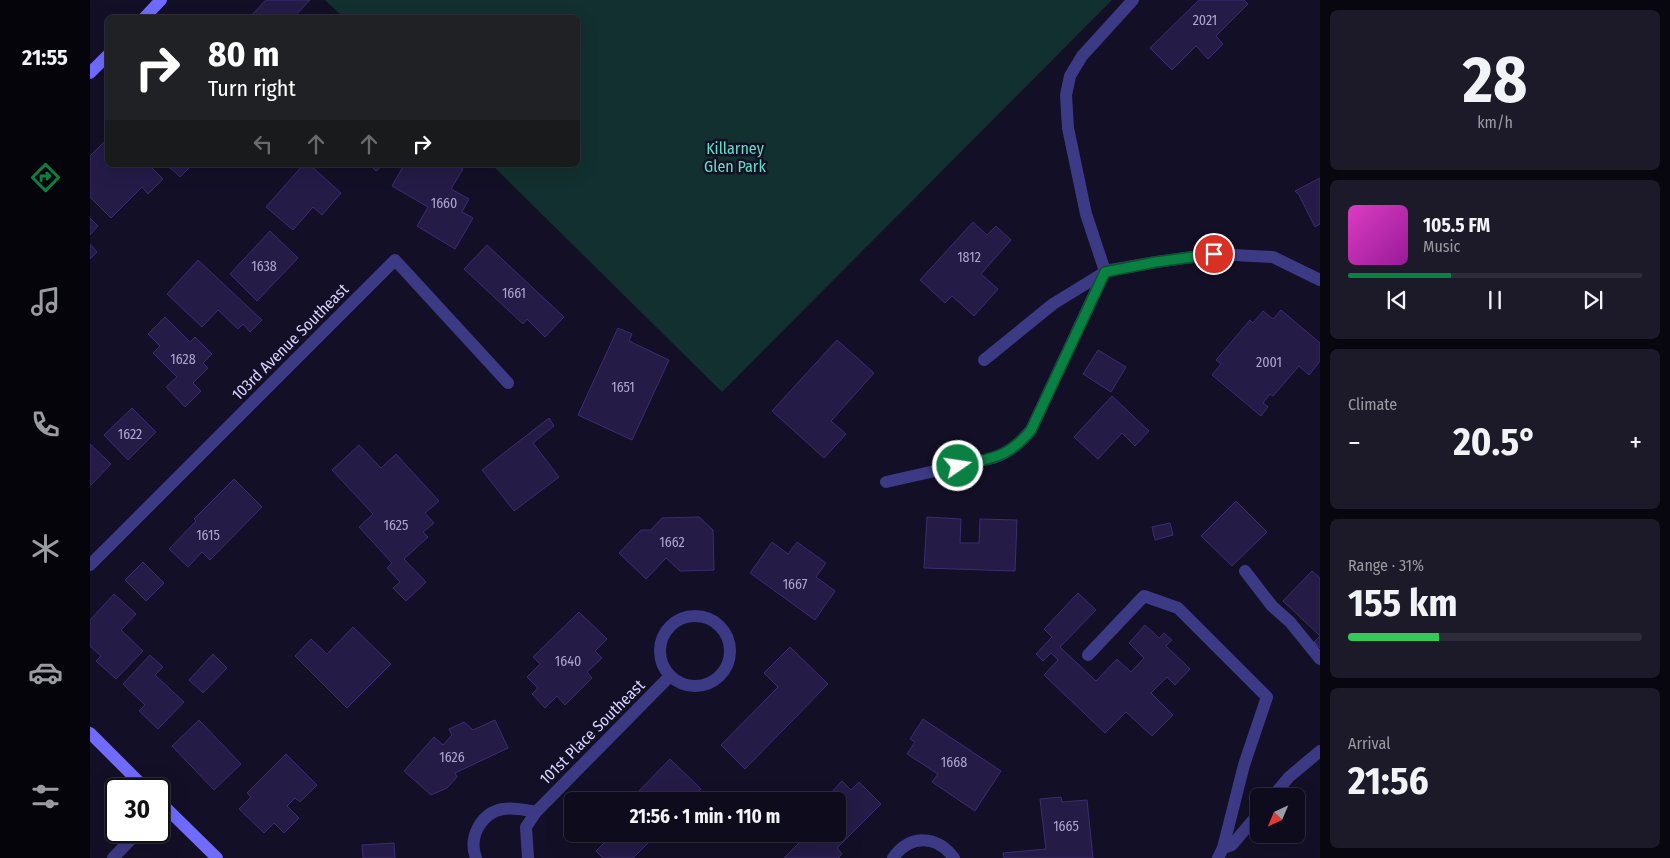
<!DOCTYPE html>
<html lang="en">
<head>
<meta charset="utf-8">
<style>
	:root { --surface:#0e0b1c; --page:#1c1929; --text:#f1f3f6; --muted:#9b9ba3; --line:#2e2b3b; --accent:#0b8043 }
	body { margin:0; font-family:"Fira Sans Condensed",sans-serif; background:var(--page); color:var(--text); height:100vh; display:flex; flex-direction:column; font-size:19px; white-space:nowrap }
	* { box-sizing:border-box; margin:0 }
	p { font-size:16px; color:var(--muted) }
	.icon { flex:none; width:28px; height:28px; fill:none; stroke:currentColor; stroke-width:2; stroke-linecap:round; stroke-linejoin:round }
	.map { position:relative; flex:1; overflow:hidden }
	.panel { display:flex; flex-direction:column; gap:10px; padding:10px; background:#08060f; width:350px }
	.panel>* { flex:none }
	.banner { position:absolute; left:15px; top:15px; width:475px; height:152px; border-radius:8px; box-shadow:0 5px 20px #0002,0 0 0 1px var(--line); background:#202124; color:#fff; overflow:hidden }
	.needle { width:32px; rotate:224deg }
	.controls { position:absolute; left:1160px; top:788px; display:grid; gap:10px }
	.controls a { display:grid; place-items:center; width:55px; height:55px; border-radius:8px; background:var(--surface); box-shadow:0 5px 20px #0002,0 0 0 1px var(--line); font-size:25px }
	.speed { position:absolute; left:15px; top:778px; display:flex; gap:10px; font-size:25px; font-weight:700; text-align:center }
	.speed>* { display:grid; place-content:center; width:65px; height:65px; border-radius:50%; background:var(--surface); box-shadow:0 5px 20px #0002,0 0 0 1px var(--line); line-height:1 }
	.speed .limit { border:2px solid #111; border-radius:8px; background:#fff; color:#111 }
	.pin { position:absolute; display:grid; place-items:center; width:42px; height:42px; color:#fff; margin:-21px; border:2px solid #fff; border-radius:50%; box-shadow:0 1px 5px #0007 }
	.me { position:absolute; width:55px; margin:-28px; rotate:77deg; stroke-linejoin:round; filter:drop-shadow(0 0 4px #0008) }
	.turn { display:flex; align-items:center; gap:18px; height:105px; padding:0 20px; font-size:22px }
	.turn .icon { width:65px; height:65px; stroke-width:2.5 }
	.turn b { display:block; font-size:35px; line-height:42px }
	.lanes { display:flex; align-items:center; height:48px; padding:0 20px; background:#0003; justify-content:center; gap:25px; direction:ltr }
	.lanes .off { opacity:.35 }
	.big { font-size:38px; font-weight:700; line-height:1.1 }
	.panel .tile { flex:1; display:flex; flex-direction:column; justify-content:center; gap:8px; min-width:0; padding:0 18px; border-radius:8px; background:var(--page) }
	.panel .dial { align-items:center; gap:0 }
	.dial b { font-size:65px; line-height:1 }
	.song { display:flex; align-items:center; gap:15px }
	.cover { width:60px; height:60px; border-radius:8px; background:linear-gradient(135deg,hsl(310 70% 55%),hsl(300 70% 35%)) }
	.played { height:5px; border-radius:2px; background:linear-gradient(90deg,var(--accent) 35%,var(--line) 35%) }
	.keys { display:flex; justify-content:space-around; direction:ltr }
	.heat { display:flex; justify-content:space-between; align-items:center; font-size:28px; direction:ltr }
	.charge { height:8px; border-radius:4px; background:linear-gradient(90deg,#34c759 31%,var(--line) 0) }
	.trip { position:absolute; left:474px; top:792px; width:282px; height:50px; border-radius:8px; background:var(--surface); box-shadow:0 5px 20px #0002,0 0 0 1px var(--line); font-weight:700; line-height:50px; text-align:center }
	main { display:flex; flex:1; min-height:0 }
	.dock { display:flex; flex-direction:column; width:90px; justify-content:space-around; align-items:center; background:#06040b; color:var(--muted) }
	.dock .icon { width:35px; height:35px }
	.dock .on { color:var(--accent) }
	.dock b { font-size:22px; color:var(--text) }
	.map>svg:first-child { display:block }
	.green { fill:#12302f }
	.building { fill:#241b47; stroke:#3b2d73 }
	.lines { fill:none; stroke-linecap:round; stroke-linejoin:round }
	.lane { stroke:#3d3a85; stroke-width:12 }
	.street { stroke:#3d3a85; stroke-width:12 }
	.secondary { stroke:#6f6bff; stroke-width:12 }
	.route-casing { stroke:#07532c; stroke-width:12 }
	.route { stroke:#0b8043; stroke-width:9 }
	.labels { text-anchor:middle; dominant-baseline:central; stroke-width:5; stroke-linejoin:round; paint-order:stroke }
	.number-label { font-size:14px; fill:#aca6d1 }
	.park-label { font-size:16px; fill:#5fe0c0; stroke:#130f26 }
	.street-label { font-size:16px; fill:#d9d4ff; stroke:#130f26 }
</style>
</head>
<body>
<main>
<nav class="dock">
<b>21:55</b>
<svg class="icon on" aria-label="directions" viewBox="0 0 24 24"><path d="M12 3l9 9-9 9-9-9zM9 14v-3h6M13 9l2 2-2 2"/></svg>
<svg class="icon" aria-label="music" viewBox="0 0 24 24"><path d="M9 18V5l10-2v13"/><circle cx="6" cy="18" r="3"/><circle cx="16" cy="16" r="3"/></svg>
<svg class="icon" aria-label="phone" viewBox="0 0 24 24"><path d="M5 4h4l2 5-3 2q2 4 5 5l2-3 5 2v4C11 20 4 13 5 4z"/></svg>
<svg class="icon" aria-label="climate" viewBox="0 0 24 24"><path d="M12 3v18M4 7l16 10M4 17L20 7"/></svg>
<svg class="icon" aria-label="car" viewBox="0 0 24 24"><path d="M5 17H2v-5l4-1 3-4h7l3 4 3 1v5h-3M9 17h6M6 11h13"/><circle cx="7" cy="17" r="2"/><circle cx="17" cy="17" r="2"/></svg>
<svg class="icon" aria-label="filters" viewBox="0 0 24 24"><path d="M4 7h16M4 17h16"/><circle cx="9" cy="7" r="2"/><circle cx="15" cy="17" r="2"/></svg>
</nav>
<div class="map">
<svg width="1230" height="858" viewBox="0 0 1230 858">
	<rect width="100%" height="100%" fill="#130f26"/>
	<polygon class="green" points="235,0 1022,0 632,392 402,165 488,165 488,18 253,17"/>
	<g class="building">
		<polygon points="176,0 220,0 203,18 159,18"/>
		<polygon points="1109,0 1154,0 1158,4 1126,36 1133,44 1118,59 1106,46 1082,70 1060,48"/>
		<polygon points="18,138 18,165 59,165 73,179 58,194 52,187 21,218 0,197 0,156"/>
		<polygon points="77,165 102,165 90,177"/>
		<polygon points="213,165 220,165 251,193 232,215 223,207 203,230 176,207"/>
		<polygon points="280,165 293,165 286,171"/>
		<polygon points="314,165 330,165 335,168 337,165 365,165 373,169 361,189 379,199 372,212 383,218 365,249 327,226 338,207 302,186"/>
		<polygon points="1230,178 1230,224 1225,227 1209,195 1205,191"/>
		<polygon points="0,218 8,226 0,235"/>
		<polygon points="883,222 897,235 906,226 921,240 891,274 908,289 884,316 862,296 855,303 830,280"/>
		<polygon points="180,231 208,258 167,301 140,274"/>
		<polygon points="0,244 7,252 0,259"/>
		<polygon points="397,245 474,317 455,337 437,319 433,324 374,269"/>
		<polygon points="108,260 172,320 160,332 153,324 148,329 128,310 112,327 77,294"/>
		<polygon points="1191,310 1230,343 1230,361 1219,375 1209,366 1183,396 1180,394 1173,403 1178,407 1171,416 1122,375 1131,364 1126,360 1160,320 1163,323 1173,311 1183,319"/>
		<polygon points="75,317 100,342 105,337 122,354 113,363 118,368 103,383 111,391 95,407 76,387 87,377 63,353 70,346 58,334"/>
		<polygon points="528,328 542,334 539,341 579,360 542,440 488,415"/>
		<polygon points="747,340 784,373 741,421 756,434 734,458 682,411"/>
		<polygon points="1008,350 1036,367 1021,392 993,374"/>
		<polygon points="1022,396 1059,431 1045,446 1032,433 1008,459 984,437"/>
		<polygon points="42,408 66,432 38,460 14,435"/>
		<polygon points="459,418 464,426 443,443 469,477 424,511 392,470"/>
		<polygon points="0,444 21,464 0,486"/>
		<polygon points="269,445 291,468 306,454 349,501 335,513 344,523 333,532 338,537 314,559 336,582 316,601 303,588 310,582 297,568 302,563 269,527 283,514 242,470"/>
		<polygon points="144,479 172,507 120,560 112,552 98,567 79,549 106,521 104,519"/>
		<polygon points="1146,501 1177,532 1142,566 1111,536"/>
		<polygon points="609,517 623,530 624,570 590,571 576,558 556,579 529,553 551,530 561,530 572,518"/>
		<polygon points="837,517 871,519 870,543 889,543 890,519 927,520 925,571 834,568"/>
		<polygon points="1080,523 1083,535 1065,540 1062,527"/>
		<polygon points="682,542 698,554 707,542 736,563 726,577 745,591 725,620 660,573"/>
		<polygon points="53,562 74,583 56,601 35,580"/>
		<polygon points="1222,571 1230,578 1230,648 1224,642 1230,636 1193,601"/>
		<polygon points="988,593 1006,610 970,647 1006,681 1027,659 1041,672 1054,658 1039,643 1055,625 1069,638 1074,633 1082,640 1076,646 1100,669 1085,685 1077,677 1061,693 1083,715 1062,736 1036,712 1015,733 954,675 968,660 961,653 953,661 946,654 962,637 954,629"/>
		<polygon points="24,594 46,614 31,630 53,651 26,679 6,661 11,656 0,646 0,620"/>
		<polygon points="489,612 517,639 505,651 512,658 497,672 502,678 475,705 467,696 455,708 442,694 448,688 437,677 450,664 443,657"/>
		<polygon points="263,627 301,664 257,708 205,656 221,639 237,654"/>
		<polygon points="700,647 738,684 655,769 631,745 688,687 674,673"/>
		<polygon points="123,654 137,668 113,693 99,680"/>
		<polygon points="60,655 73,667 65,675 94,702 68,729 49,711 55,705 33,684"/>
		<polygon points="833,719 911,771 885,811 842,782 848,774 817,754 825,742 820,739"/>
		<polygon points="109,720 151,764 124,790 82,746"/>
		<polygon points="405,720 418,748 365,773 367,777 357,788 341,795 314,771 344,737 353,745 362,735 359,729 374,722 383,730"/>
		<polygon points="196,754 227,785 210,802 205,798 197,806 209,818 194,833 184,823 174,833 149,809 161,797 157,793"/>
		<polygon points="580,759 611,789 598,801 553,801 546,794"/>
		<polygon points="752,781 761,790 769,782 791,804 747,848 752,854 748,858 694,858 718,834 748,834 748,801 743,801 738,796"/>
		<polygon points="971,797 972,802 997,800 1003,858 914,858 913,853 956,849 950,799"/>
		<polygon points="523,834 567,834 543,858 513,858 506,851"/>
		<polygon points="304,843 305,858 273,858 272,845"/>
	</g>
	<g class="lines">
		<g class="lane">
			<polyline points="1015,271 1066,262 1124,254 1183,257 1230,280"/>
			<polyline points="1155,571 1182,606 1200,622 1230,659"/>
			<polyline points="998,655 1054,596 1088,608 1177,697 1154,765 1133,848 1128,858"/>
			<polyline points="1183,796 1199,777 1230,751"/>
			<polyline points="1133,848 1142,845 1169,813"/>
			<polyline points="23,858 49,831"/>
		</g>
		<g class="street">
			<polyline points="1015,271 996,214 978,128 976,95 980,76 992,56 1043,0"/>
			<polyline points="894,360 963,304 1015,272"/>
			<path d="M 796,482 L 903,458 C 920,452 930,443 941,430 L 1015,271"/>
			<polyline points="0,565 305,260 418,383"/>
			<circle cx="605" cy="651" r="35"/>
			<path d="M 386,858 C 378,837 391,813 413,809 C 424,807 435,810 446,812"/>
			<polyline points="438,858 436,827 446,812 580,676"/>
			<path d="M 803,858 C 820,834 847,835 864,858"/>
		</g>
		<g class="secondary">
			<polyline points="54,18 71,0"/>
			<polyline points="0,73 18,55"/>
			<polyline points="0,733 56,789"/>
			<polyline points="69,801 127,858"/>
		</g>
	</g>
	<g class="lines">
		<defs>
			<path id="route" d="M 868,466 C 902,458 918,458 941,430 L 1015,272 L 1066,262 L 1124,254"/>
		</defs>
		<use href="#route" class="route-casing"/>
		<use href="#route" class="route"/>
	</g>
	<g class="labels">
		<g class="number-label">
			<text x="1115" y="20">2021</text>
			<text x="354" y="203">1660</text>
			<text x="879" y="257">1812</text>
			<text x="174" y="266">1638</text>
			<text x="424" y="293">1661</text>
			<text x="93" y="359">1628</text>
			<text x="1179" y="362">2001</text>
			<text x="533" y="387">1651</text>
			<text x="40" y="434">1622</text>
			<text x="306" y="525">1625</text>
			<text x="118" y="535">1615</text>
			<text x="582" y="542">1662</text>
			<text x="705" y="584">1667</text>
			<text x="478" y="661">1640</text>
			<text x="362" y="757">1626</text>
			<text x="864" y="762">1668</text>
			<text x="976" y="826">1665</text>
		</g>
		<g class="park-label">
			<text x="645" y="148">Killarney<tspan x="645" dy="18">Glen Park</tspan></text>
		</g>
		<g class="street-label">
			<text transform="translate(200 342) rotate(-45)">103rd Avenue Southeast</text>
			<text transform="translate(502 732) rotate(-45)">101st Place Southeast</text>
		</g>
	</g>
</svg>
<div class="controls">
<a><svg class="needle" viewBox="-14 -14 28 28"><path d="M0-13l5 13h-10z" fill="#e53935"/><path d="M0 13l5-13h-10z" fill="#9b9ba3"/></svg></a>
</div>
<div class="speed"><div class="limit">30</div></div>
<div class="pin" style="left:1124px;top:254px;background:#d93025"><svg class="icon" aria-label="arrive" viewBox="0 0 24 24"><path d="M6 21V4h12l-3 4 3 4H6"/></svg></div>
<svg class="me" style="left:868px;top:466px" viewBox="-20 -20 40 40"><circle r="17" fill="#0b8043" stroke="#fff" stroke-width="3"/><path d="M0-11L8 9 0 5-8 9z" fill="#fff"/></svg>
<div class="trip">21:56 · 1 min · 110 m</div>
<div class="banner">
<div class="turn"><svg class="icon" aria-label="right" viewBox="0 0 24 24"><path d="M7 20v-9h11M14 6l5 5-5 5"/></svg><div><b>80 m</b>Turn right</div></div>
<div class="lanes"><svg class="icon off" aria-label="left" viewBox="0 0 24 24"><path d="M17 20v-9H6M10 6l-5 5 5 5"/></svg><svg class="icon off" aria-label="ahead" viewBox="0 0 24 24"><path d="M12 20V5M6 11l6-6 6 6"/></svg><svg class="icon off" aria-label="ahead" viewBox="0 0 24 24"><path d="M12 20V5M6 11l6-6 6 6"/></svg><svg class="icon" aria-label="right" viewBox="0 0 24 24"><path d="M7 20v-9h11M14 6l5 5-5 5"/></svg></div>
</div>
</div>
<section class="panel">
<div class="tile dial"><b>28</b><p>km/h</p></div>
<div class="tile">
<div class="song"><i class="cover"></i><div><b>105.5 FM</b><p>Music</p></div></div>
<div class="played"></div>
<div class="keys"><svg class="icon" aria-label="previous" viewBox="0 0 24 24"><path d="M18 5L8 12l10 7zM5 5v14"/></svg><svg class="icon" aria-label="pause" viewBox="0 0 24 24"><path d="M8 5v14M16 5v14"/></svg><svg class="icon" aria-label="next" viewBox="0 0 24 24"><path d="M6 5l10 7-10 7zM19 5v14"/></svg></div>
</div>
<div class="tile"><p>Climate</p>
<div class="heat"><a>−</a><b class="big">20.5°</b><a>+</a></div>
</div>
<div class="tile"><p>Range · 31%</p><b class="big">155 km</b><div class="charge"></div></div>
<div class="tile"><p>Arrival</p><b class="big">21:56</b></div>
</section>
</main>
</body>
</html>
